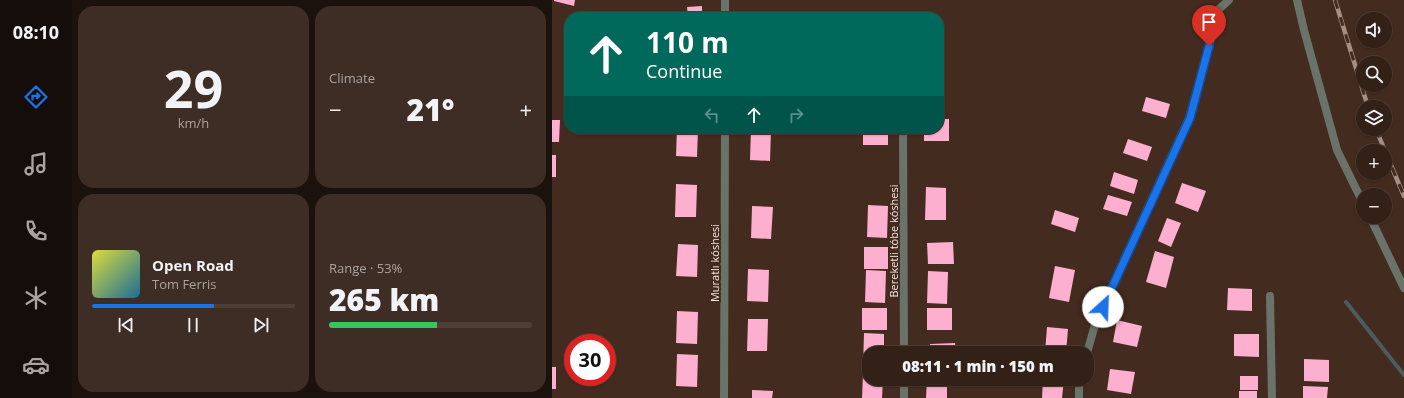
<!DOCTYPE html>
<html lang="en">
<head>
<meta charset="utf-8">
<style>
	:root { --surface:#332017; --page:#3e2d24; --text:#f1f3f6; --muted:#a9a3a1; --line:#4e3e36; --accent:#1a73e8 }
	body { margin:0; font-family:"Open Sans",sans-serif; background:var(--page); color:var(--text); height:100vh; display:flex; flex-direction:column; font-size:15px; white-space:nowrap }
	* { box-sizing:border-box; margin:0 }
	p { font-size:13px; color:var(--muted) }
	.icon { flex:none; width:22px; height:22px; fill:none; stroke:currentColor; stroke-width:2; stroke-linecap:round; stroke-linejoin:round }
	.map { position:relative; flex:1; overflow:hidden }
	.details { display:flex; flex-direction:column; gap:6px; padding:6px; background:#1c120d; width:480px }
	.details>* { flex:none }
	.top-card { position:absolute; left:12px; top:12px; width:380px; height:122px; border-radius:16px; box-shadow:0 1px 3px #0004,0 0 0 1px var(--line); background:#00695c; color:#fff; overflow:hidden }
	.tools { position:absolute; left:804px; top:12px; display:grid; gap:8px }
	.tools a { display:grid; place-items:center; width:36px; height:36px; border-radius:50%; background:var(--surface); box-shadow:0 1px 3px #0004,0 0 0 1px var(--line); font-size:20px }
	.speed { position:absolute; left:12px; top:334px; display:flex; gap:8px; font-size:20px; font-weight:700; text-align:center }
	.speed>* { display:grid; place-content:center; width:52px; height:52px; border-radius:50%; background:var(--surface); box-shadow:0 1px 3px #0004,0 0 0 1px var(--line); line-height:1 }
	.speed .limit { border:6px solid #d22; background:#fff; color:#111 }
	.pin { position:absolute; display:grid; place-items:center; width:34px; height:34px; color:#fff; margin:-41px -17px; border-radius:50% 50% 50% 0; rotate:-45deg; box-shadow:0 0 4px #0007 }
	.pin .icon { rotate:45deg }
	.me { position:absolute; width:44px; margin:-22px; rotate:25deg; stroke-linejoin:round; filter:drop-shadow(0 0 3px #0008) }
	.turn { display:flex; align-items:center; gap:14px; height:84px; padding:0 16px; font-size:18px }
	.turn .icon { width:52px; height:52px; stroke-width:2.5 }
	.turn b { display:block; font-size:28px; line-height:34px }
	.lanes { display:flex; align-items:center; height:38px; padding:0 16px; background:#0003; justify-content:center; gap:20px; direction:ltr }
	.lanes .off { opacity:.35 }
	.big { font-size:30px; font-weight:800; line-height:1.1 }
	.details .card { flex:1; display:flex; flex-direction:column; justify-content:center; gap:6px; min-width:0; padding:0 14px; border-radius:16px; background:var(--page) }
	.details .dial { align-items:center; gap:0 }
	.dial b { font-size:52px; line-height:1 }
	.song { display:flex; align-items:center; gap:12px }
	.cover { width:48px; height:48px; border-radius:6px; background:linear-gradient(135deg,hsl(60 70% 55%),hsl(200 70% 35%)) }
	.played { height:4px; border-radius:2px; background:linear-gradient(90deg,var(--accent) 60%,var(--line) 60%) }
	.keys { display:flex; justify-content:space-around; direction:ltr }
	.heat { display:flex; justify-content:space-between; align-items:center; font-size:22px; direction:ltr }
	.charge { height:6px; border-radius:3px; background:linear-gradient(90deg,#34c759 53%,var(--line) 0) }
	.details .tiles { flex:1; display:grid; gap:6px; grid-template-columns:repeat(2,1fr) }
	.trip { position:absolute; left:310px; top:346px; width:232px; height:40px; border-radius:16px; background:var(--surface); box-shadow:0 1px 3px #0004,0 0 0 1px var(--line); font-weight:800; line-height:40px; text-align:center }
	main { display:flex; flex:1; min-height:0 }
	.tab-bar { display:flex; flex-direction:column; width:72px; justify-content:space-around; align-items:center; background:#140d09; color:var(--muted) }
	.tab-bar .icon { width:28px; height:28px }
	.tab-bar .current { color:var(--accent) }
	.tab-bar b { font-size:18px; color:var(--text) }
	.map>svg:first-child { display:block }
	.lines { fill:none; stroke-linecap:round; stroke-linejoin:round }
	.stream { stroke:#4a5c5e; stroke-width:4 }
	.building { fill:#fdafcf }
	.street { stroke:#6a7369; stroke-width:8 }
	.rail-casing { stroke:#a38f85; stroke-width:4.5 }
	.rail { stroke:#442b1f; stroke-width:3; stroke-dasharray:9; stroke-linecap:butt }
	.route-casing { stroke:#114b97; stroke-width:10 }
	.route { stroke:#1a73e8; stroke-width:7 }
	.labels { text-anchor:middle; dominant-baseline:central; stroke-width:4; stroke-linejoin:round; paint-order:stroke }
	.street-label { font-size:11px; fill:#f5e4dd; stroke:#442b1f }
</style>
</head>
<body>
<main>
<nav class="tab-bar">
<b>08:10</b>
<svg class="icon current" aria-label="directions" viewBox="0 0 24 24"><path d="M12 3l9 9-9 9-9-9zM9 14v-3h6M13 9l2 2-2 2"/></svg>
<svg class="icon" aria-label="music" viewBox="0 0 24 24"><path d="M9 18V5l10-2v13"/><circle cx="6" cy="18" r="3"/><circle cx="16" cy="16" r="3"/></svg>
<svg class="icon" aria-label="phone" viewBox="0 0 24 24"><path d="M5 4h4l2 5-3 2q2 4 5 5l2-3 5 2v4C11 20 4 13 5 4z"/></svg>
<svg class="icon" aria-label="climate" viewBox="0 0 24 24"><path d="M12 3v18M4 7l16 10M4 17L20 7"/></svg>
<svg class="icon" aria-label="car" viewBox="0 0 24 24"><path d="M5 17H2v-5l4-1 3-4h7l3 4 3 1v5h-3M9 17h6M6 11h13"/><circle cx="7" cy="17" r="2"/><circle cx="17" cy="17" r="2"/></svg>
</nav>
<section class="details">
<div class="tiles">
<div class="card dial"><b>29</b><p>km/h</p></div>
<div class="card"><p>Climate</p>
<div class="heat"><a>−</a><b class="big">21°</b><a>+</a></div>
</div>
<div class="card">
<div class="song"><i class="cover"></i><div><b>Open Road</b><p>Tom Ferris</p></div></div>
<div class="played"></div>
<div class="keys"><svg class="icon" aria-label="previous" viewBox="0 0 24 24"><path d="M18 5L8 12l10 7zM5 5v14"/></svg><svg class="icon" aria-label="pause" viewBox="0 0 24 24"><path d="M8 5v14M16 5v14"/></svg><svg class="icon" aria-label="next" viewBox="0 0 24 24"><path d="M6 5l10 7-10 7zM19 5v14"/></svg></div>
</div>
<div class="card"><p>Range · 53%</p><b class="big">265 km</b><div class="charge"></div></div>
</div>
</section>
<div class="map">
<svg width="852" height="398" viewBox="0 0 852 398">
	<rect width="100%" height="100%" fill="#442b1f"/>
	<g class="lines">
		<polyline class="stream" points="794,302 852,375"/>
	</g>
	<g class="building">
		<polygon points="2,0 23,0 22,6 2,1"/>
		<polygon points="150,6 150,17 136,17 135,7"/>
		<polygon points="594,97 618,104 614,118 590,111"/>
		<polygon points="387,119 397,119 397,141 372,141 372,129 387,129"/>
		<polygon points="0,120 8,120 7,142 0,142"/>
		<polygon points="125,129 146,129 145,157 124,156"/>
		<polygon points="199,129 219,129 218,161 198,160"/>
		<rect x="311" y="129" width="25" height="16"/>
		<polygon points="576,139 600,147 595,161 571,153"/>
		<rect x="0" y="155" width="4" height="22"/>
		<polygon points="562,172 586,180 582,194 558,186"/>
		<polygon points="630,183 654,191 646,212 623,203"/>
		<polygon points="124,184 145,185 144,217 123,217"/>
		<polygon points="374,187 394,188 394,220 373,220"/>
		<polygon points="556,195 580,202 575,216 551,209"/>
		<polygon points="316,205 336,206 335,238 315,237"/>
		<polygon points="200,206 221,207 219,239 199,238"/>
		<polygon points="503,210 527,218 523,232 499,224"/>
		<polygon points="615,218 629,223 619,247 606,241"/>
		<polygon points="401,242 402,264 376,264 375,243"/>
		<polygon points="126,244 146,245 145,277 124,276"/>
		<rect x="312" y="247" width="24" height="22"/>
		<polygon points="603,251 622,257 614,288 594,282"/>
		<polygon points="503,266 523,270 517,302 497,298"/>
		<polygon points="196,269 217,270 216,302 195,301"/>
		<polygon points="314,270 334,271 333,303 313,302"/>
		<polygon points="376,271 396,272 395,304 375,303"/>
		<polygon points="676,288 700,289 700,311 675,310"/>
		<rect x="310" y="308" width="25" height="22"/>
		<rect x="375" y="308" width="25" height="22"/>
		<polygon points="125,311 146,312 145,344 124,343"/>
		<polygon points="196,319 216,319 215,351 195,351"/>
		<polygon points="565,320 590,326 585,347 561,342"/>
		<polygon points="495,327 516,329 514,353 493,353"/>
		<polygon points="312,333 332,334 332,353 317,353 317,366 311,366"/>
		<polygon points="682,334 707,334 707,357 682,356"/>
		<polygon points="403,343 404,353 379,353 378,344"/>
		<polygon points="125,354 146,355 145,387 124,386"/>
		<polygon points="752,359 777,360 777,382 752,381"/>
		<rect x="0" y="367" width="4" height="22"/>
		<polygon points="558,369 583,372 579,394 555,390"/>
		<polygon points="311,374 317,374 317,379 331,379 330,398 310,398"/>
		<rect x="688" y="376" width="18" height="14"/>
		<polygon points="375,379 395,379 395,398 374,398"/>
		<polygon points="491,379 512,379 510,398 490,398"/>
		<polygon points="751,386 776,387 775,398 751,398"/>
		<polygon points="200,390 221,391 220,398 200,398"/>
		<rect x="687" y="391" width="18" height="7"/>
	</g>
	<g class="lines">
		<g class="street">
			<polyline points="745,0 752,30 785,150 811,203"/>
			<polyline points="173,17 173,0"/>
			<polyline points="351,129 352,353"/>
			<polyline points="818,217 852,288"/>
			<polyline points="718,296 720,398"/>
			<polyline points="535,353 544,321 637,118 667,9 677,0"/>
			<polyline points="352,379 352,398"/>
			<polyline points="172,398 173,129"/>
			<polyline points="527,398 527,379"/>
		</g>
		<defs>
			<g id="rail">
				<polyline points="783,0 816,107"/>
				<polyline points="824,129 833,151"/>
				<polyline points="833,151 852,196"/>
			</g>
		</defs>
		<use href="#rail" class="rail-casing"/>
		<use href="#rail" class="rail"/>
	</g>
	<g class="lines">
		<defs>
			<polyline id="route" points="551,307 638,118 657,46"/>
		</defs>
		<use href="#route" class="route-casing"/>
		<use href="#route" class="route"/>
	</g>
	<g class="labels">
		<g class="street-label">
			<text transform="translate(341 241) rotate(-90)">Bereketli tóbe kóshesi</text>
			<text transform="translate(162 263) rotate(-90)">Muratlı kóshesi</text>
		</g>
	</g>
</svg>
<div class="tools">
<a><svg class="icon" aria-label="sound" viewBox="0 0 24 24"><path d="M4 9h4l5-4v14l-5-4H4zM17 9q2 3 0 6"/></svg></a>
<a><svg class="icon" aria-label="search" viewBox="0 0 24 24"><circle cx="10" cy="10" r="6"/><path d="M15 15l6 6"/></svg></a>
<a><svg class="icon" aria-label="layers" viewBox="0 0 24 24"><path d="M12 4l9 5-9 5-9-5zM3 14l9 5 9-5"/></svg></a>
<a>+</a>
<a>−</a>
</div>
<div class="speed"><div class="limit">30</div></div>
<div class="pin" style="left:657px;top:46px;background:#d93025"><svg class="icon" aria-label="arrive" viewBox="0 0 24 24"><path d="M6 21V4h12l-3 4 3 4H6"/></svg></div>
<svg class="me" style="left:551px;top:307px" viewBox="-20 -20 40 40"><circle r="19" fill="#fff"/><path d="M0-13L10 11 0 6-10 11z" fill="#1a73e8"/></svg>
<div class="trip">08:11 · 1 min · 150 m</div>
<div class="top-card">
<div class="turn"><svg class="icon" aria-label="ahead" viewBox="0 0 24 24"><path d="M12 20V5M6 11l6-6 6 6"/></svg><div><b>110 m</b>Continue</div></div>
<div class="lanes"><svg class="icon off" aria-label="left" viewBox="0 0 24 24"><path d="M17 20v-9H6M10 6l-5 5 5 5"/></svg><svg class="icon" aria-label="ahead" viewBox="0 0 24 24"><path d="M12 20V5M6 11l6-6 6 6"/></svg><svg class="icon off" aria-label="right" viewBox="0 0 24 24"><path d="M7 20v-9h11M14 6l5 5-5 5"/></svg></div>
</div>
</div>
</main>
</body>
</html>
